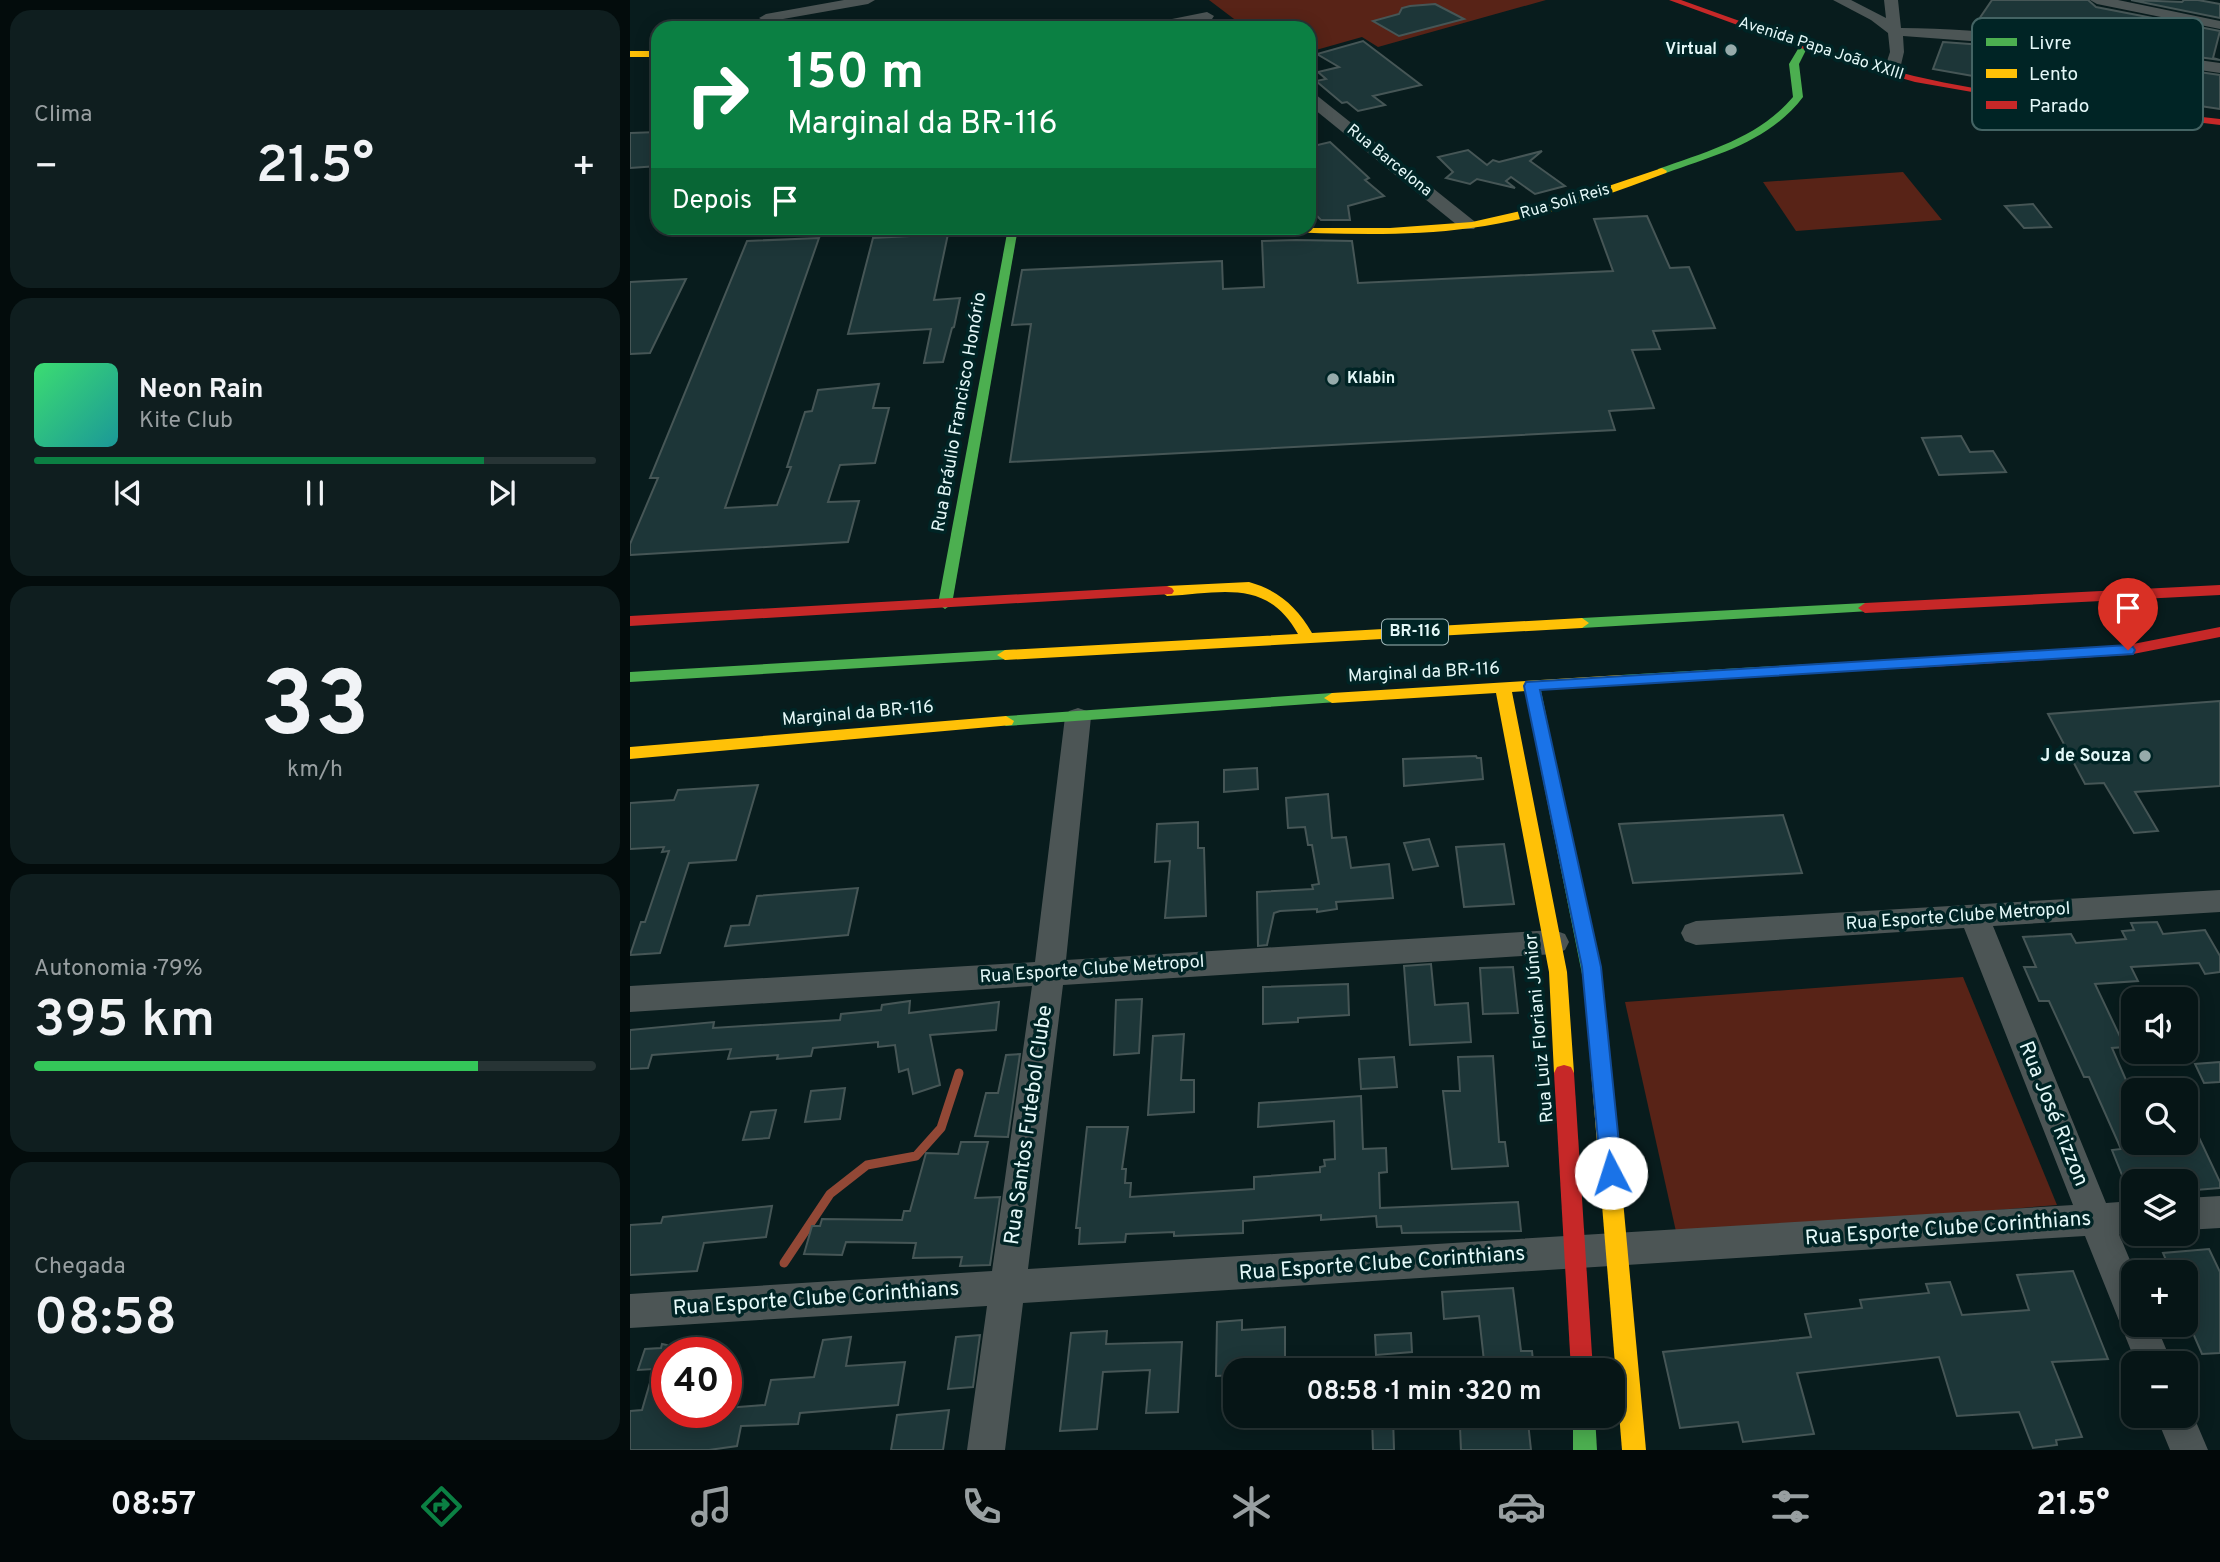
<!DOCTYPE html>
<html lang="pt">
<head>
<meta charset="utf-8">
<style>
	:root { --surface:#061516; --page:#0f1e1f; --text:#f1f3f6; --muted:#989fa1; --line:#273435; --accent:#0b8043 }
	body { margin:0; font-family:Overpass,sans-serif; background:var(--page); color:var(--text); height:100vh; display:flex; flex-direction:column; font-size:26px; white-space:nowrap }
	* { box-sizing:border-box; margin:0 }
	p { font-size:23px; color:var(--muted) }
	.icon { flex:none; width:38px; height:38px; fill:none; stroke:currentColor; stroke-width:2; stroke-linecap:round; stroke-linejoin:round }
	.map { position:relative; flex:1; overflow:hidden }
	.side { display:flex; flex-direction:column; gap:10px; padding:10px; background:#030c0c; width:630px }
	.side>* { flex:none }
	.hud { position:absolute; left:21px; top:21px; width:665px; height:214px; border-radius:21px; box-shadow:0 4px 18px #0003,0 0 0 2px var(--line); background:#0b8043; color:#fff; overflow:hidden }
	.fabs { position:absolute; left:1491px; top:987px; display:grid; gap:14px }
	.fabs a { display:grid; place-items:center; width:77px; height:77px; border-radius:14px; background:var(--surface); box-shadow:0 4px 18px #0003,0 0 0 2px var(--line); font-size:35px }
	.speed { position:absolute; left:21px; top:1337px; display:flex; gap:14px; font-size:35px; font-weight:700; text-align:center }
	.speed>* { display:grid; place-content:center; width:91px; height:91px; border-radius:50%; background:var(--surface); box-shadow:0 4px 18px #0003,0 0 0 2px var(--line); line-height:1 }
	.speed .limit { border:10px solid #d22; background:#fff; color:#111 }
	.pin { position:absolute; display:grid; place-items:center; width:60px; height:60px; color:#fff; margin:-72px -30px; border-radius:50% 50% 50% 0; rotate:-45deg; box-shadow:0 0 7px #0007 }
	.pin .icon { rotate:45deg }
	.me { position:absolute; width:77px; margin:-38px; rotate:355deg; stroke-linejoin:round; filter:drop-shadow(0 0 5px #0008) }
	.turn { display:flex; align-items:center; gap:24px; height:147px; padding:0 21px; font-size:32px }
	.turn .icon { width:91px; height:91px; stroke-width:2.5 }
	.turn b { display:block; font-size:49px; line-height:60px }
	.then { display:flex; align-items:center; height:66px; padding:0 21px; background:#0003; gap:14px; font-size:26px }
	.big { font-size:52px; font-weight:600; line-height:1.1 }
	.side .widget { flex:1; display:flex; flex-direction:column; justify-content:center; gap:10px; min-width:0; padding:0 24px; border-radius:21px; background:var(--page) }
	.side .dial { align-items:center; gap:0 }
	.dial b { font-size:91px; line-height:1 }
	.song { display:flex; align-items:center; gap:21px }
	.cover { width:84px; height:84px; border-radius:10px; background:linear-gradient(135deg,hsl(140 70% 55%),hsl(180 70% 35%)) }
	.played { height:7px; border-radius:4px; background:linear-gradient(90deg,var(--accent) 80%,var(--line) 80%) }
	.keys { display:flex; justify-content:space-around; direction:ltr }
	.heat { display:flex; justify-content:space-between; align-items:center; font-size:38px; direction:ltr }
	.charge { height:10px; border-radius:5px; background:linear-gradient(90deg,#34c759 79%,var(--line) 0) }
	.trip { position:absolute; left:593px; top:1358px; width:402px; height:70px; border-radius:21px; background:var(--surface); box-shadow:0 4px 18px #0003,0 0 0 2px var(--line); font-weight:600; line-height:70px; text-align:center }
	.tabs { display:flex; height:112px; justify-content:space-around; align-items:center; background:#020809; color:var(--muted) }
	.tabs .icon { width:49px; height:49px }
	.tabs .on { color:var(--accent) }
	.tabs b { font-size:32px; color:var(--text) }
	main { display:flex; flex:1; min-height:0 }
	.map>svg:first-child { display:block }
	.green { fill:#582317 }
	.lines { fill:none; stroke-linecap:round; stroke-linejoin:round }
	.stream { stroke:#924836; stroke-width:9 }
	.building { fill:#1d3638; stroke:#465656; stroke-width:2 }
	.street { fill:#4c5555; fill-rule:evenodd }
	.fast { fill:#4caf50; fill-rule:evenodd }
	.slow { fill:#ffc107; fill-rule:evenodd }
	.jam { fill:#c62828; fill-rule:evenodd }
	.route { fill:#1a73e8; stroke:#114b97; stroke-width:2 }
	.poi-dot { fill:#97abab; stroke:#002425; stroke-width:2.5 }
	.labels { text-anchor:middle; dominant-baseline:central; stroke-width:7; stroke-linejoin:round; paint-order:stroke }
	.far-street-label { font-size:16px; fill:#e4f8f8; stroke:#002425 }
	.far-poi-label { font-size:16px; font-weight:bold; fill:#e4f8f8; stroke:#002425; text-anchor:end }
	.shield { fill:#002425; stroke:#a0b8b9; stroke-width:2 }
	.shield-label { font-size:16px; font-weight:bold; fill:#e4f8f8 }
	.street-label { font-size:18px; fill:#e4f8f8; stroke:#002425 }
	.poi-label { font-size:18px; font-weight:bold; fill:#e4f8f8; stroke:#002425; text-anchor:end }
	.near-street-label { font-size:21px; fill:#e4f8f8; stroke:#002425 }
	.key { fill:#002425; stroke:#446464; stroke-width:2 }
	.key-label { font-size:19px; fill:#e4f8f8 }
</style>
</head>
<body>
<main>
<section class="side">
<div class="widget"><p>Clima</p>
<div class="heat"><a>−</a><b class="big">21.5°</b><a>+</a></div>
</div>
<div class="widget">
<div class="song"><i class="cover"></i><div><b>Neon Rain</b><p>Kite Club</p></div></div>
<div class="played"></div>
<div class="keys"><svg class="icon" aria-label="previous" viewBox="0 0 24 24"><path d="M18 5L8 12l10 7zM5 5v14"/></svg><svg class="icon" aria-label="pause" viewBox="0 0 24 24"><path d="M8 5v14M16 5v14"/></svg><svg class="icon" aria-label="next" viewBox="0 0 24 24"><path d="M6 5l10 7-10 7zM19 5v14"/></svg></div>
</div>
<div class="widget dial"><b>33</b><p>km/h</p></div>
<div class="widget"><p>Autonomia · 79%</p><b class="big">395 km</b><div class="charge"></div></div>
<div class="widget"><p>Chegada</p><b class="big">08:58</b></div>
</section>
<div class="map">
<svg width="1590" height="1450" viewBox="0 0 1590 1450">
	<rect width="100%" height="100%" fill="#081c1d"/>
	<g class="green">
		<polygon points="579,0 916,0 748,47 732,37 679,52 679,28 616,28"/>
		<polygon points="1273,172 1312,220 1166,231 1133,182"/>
		<polygon points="1333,977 1427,1205 1047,1236 995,1002"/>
	</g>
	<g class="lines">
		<polyline class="stream" points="154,1263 200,1194 237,1165 286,1156 311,1128 329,1073"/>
	</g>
	<g class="building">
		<polygon points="1362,0 1458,0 1466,7 1590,31 1583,58 1590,60 1432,38 1343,28"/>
		<polygon points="1501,0 1552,2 1554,0 1568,0 1590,4 1590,18"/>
		<polygon points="805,4 834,19 769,36 743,21 769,14 772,8 780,6"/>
		<polygon points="733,41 791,85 743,96 755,105 728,111 717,102 712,103 686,81 696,79 688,72 709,67 687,54"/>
		<polygon points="1313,42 1406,49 1431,52 1424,85 1400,81 1400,86 1303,69"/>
		<polygon points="1471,58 1590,75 1590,109 1530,100 1530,104 1465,94"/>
		<polygon points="28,132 28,166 0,168 0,133"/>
		<polygon points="700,142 739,178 735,180 754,196 718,206 720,220 691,220 679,208 679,147"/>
		<polygon points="838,150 857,165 863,160 869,162 912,151 900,161 935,186 905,194 881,177 876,181 885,188 847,179 840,184 816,178 823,172 808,157"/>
		<polygon points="1403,204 1421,227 1394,228 1375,206"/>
		<polygon points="1017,216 1040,268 1059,267 1085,328 1023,331 1030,349 1002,350 1024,408 979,411 985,430 380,462 401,324 382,325 392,270 592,261 593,289 634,287 632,241 666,240 722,241 728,283 983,271 964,219"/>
		<polygon points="318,234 304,300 330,298 324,327 322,328 313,362 294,363 301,329 218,334 243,238"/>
		<polygon points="189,238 95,508 147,505 161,467 157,467 175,412 182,411 188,390 249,384 243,408 259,408 245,463 210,465 198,502 229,501 218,542 0,555 0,544 28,478 20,478 117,241"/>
		<polygon points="56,279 20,353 0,354 0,282"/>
		<polygon points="1331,436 1340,452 1363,451 1376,472 1309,475 1292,438"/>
		<polygon points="1590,701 1590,786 1505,792 1528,831 1504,833 1474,783 1455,784 1418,714"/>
		<polygon points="846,756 847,758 851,758 853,779 774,786 773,759"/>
		<polygon points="627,768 628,789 594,792 594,770"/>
		<polygon points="128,785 106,860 59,863 30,953 0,955 11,922 15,922 39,851 32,852 34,847 0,849 0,803 44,800 48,790"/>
		<polygon points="698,794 702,838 716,837 721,868 759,864 763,898 706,902 707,909 687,912 687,909 650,911 644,913 637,945 628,946 627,892 683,889 682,885 689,884 682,845 678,845 675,827 658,828 656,798"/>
		<polygon points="1153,815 1172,873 1003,883 989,824"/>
		<polygon points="568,822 568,848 574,848 576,916 535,918 540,861 525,862 527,824"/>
		<polygon points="799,839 808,866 783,870 774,843"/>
		<polygon points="874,844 884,904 834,907 826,847"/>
		<polygon points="228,888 218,935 95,946 101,926 119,925 127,896"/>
		<polygon points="1527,922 1533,934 1575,930 1590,956 1590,972 1575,974 1569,963 1501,967 1508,981 1465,984 1495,1047 1482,1048 1503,1096 1503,1148 1556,1145 1556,1110 1590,1182 1590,1188 1566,1190 1560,1179 1508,1181 1505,1174 1503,1176 1502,1174 1492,1175 1482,1150 1491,1149 1459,1077 1454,1077 1419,1001 1409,1001 1394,967 1406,967 1393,937 1441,934 1446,943 1496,939 1492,931 1504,930 1501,923"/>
		<polygon points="801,964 805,1005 838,1003 841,1042 780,1045 774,966"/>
		<polygon points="883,967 888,1013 853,1014 850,968"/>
		<polygon points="718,984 719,1015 668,1018 668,1022 633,1024 633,987"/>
		<polygon points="512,999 509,1053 484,1055 486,1000"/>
		<polygon points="280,1001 279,1013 369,1002 366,1030 300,1035 310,1085 283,1094 278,1069 269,1072 265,1045 248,1047 248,1042 183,1048 181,1056 147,1059 148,1055 98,1059 101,1049 22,1055 18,1068 0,1069 0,1030 84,1022 83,1028 210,1020 211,1014 251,1010 252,1005"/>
		<polygon points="554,1034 551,1080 564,1080 564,1112 518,1115 523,1036"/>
		<polygon points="390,1054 378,1137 345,1136 356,1093 368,1093 376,1055"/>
		<polygon points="863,1056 869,1142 875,1142 878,1166 822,1169 813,1091 830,1091 828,1057"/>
		<polygon points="764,1057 767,1087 731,1089 729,1059"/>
		<polygon points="1590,1062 1590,1082 1574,1083 1565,1064"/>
		<polygon points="215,1088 210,1119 175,1122 181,1091"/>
		<polygon points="731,1096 733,1149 756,1148 757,1172 749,1173 750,1208 888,1202 891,1231 772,1233 771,1226 747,1227 746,1216 691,1220 691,1215 613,1221 613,1233 544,1236 544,1232 496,1234 495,1242 449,1244 450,1228 446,1228 457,1127 498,1127 492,1169 496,1169 495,1183 501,1183 500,1197 624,1189 624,1177 690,1172 690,1167 695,1166 694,1160 705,1159 704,1121 628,1127 629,1103"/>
		<polygon points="146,1110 139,1138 113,1140 121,1112"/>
		<polygon points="331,1142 358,1142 345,1198 370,1197 360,1265 330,1266 332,1257 283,1258 286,1243 216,1242 212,1255 174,1254 182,1226 190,1226 192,1219 272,1220 274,1211 280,1211 296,1153 328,1154"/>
		<polygon points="142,1206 136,1237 74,1243 67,1271 0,1275 0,1225 31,1223 33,1217"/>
		<polygon points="1579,1249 1590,1272 1590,1353 1572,1354 1556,1317 1556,1272 1541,1272 1533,1253"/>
		<polygon points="1443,1271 1478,1359 1422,1362 1452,1437 1426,1440 1427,1445 1403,1448 1389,1412 1327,1416 1309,1357 1167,1373 1184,1434 1113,1442 1108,1422 1050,1428 1033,1352 1181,1337 1175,1314 1232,1308 1230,1300 1299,1293 1296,1284 1320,1282 1332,1315 1399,1310 1387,1275"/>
		<polygon points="883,1288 891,1351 902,1351 904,1370 855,1370 849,1316 814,1319 812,1292"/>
		<polygon points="612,1320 612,1330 655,1327 655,1370 606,1370 606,1375 586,1376 587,1322"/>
		<polygon points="477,1331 476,1344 552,1342 548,1412 516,1413 520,1370 473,1372 467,1429 430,1431 441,1333"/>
		<polygon points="781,1333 782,1352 746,1355 745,1335"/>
		<polygon points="350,1335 343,1387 318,1389 326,1337"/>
		<polygon points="221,1337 216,1366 275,1362 268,1405 170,1413 168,1424 111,1426 107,1446 79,1450 0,1450 0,1411 12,1410 24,1369 8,1370 15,1349 31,1348 32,1344 37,1345 37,1412 96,1412 96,1408 135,1405 141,1380 184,1377 193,1340"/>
		<polygon points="319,1410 313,1450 261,1450 267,1415"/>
		<polygon points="763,1416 764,1450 743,1450 742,1417"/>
		<polygon points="898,1422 901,1450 831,1450 830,1427"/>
	</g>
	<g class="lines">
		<g class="street">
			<polygon points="214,0 245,0 238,4 136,22 129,18 136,14"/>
			<path d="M 1203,0 L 1221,0 L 1256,18 L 1254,0 L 1268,0 L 1271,28 C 1378,28 1485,49 1590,63 L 1590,73 L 1406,46 L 1273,36 L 1274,52 L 1269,73 L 1261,78 L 1253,73 L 1260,52 L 1258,33 L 1241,20 Z"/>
			<polygon points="1460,0 1488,0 1590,21 1590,29 1467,4"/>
			<polygon points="577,12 584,16 582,19 539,28 510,28 517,24"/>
			<polygon points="679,92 685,94 844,221 847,225 844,229 832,229 679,105"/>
			<polygon points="448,708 457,711 461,717 436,960 924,930 935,934 939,942 935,950 924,954 433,985 398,1269 1443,1205 1334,928 1066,945 1055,941 1051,933 1055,925 1066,921 1590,890 1590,912 1363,926 1476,1203 1503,1201 1503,1233 1489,1234 1505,1272 1503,1325 1526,1325 1542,1363 1506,1363 1455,1236 393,1303 375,1450 337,1450 357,1306 0,1328 0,1294 362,1271 402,986 0,1012 0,986 405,962 435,717 439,711"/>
			<polygon points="1590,1196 1590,1228 1556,1230 1556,1198"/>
			<polygon points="1556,1402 1558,1403 1578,1450 1540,1450 1526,1416 1556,1416"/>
		</g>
		<g class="fast">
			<path d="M 1171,44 L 1178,46 L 1169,64 L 1173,97 C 1139,142 1086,155 1036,173 L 1028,173 L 1028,169 C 1078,151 1128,138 1163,97 L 1159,64 Z"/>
			<polygon points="378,228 388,228 322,604 315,609 308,604"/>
			<polygon points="1235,603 1242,608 1240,611 952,628 945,623 952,618"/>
			<polygon points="375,650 383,655 380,659 0,682 0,672"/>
			<polygon points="1267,659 1275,664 1272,668 991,685 983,680 991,675"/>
			<polygon points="902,681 910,686 974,994 981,1070 978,1076 971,1078 964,1076 961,1070 956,994 894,686"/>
			<polygon points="702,693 707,694 710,698 707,702 376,726 368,721 376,716"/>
			<polygon points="943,1416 965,1416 967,1450 943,1450"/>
		</g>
		<g class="slow">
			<rect x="0" y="51" width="28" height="6"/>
			<path d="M 1032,168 L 1037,171 L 1036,173 C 973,197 908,219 841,228 C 768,238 695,233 622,231 L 617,228 L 760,228 L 842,222 L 934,201 Z"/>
			<path d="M 619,582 C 648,590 667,607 682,633 L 952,618 L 959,623 L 952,628 L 375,660 L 367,655 L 375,650 L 668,634 C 637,578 591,593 537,596 L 530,591 L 537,586 Z"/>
			<polygon points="991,675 996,676 999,680 996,684 882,692 937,972 944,1073 941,1079 934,1081 927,1079 924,1073 919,972 866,693 702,703 694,698 702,693"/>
			<polygon points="376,716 384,721 382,725 0,759 0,747"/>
			<polygon points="971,1062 978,1064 981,1070 1016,1450 992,1450 961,1070 964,1064"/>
		</g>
		<g class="jam">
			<path d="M 1039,0 L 1051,0 C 1128,27 1204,57 1284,76 C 1384,99 1488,107 1590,119 L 1590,125 L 1399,102 L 1285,82 L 1190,55 Z"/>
			<polygon points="1590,585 1590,595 1235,613 1228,608 1235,603"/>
			<polygon points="537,586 542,588 544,591 542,594 0,626 0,616"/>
			<polygon points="1590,627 1590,637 1498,655 1267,669 1259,664 1267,659 1498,645"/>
			<polygon points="934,1065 941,1067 944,1073 963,1370 941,1370 924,1073 927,1067"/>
		</g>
	</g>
	<polygon class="route" points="1498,645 1503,647 1505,650 1503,654 910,690 971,967 992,1173 989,1179 981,1182 974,1179 971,1173 952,967 894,686 896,682"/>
	<g class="poi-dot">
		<circle cx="1101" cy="50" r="7"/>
		<circle cx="703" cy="379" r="7"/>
		<circle cx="1515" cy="756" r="7"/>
	</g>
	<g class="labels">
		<g class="far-street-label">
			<text transform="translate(1191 49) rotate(18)">Avenida Papa João XXIII</text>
			<text transform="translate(759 161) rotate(39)">Rua Barcelona</text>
			<text transform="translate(935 202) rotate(-16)">Rua Soli Reis</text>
		</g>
		<g class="far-poi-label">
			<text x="1087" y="50">Virtual</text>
			<text x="717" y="379" text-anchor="start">Klabin</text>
		</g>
		<rect class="shield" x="752" y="619.5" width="66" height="25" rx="5"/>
		<g class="shield-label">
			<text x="785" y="632">BR-116</text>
		</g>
		<g class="street-label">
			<text transform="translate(330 412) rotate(-80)">Rua Bráulio Francisco Honório</text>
			<text transform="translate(794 673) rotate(-3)">Marginal da BR-116</text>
			<text transform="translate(228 714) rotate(-5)">Marginal da BR-116</text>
			<text transform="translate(1328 917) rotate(-4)">Rua Esporte Clube Metropol</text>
			<text transform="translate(462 970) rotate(-4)">Rua Esporte Clube Metropol</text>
			<text transform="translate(910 1028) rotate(-95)">Rua Luiz Floriani Júnior</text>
		</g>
		<g class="poi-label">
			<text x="1501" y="756">J de Souza</text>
		</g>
		<g class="near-street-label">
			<text transform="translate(1423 1114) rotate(68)">Rua José Rizzon</text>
			<text transform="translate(399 1125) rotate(-82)">Rua Santos Futebol Clube</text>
			<text transform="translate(1318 1229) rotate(-4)">Rua Esporte Clube Corinthians</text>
			<text transform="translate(752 1264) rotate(-4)">Rua Esporte Clube Corinthians</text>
			<text transform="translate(186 1299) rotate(-4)">Rua Esporte Clube Corinthians</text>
		</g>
	</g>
	<rect x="1342" y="18" width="231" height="112" rx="10" class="key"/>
	<rect x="1356" y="38" width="31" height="8" fill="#4caf50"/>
	<rect x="1356" y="69" width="31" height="9" fill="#ffc107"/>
	<rect x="1356" y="101" width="31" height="8" fill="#c62828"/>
	<g class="key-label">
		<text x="1399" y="49">Livre</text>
		<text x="1399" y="80">Lento</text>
		<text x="1399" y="112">Parado</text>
	</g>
</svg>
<div class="fabs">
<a><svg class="icon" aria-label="sound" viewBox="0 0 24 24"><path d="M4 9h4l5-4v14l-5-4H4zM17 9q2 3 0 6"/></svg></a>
<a><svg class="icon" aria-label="search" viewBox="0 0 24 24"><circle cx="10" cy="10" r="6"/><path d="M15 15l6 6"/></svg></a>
<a><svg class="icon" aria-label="layers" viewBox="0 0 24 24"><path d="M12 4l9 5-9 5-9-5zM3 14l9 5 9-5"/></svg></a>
<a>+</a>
<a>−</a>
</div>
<div class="speed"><div class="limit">40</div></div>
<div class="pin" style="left:1498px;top:650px;background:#d93025"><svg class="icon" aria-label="arrive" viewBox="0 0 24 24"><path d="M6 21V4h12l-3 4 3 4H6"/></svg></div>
<svg class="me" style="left:981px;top:1173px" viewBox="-20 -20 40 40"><circle r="19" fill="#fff"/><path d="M0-13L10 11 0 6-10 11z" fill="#1a73e8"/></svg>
<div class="trip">08:58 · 1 min · 320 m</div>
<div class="hud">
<div class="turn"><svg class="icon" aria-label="right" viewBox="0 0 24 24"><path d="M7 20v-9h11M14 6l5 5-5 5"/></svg><div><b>150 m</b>Marginal da BR-116</div></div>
<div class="then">Depois<svg class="icon" aria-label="arrive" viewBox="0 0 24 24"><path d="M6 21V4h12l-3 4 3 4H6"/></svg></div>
</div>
</div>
</main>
<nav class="tabs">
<b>08:57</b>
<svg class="icon on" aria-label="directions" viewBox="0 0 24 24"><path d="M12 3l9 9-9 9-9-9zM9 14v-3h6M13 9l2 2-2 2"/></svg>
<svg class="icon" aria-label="music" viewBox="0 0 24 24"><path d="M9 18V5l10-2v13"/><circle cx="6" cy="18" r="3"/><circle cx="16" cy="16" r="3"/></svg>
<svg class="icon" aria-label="phone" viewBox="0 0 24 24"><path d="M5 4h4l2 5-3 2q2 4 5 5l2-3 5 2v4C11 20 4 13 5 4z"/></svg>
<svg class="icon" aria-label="climate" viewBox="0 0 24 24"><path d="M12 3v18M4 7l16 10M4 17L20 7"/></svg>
<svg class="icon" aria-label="car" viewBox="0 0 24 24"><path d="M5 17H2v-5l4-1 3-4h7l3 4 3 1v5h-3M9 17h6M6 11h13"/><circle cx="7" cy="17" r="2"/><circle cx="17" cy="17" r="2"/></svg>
<svg class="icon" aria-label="filters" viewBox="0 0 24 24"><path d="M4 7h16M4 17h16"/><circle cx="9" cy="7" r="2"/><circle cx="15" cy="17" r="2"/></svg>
<b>21.5°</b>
</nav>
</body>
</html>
